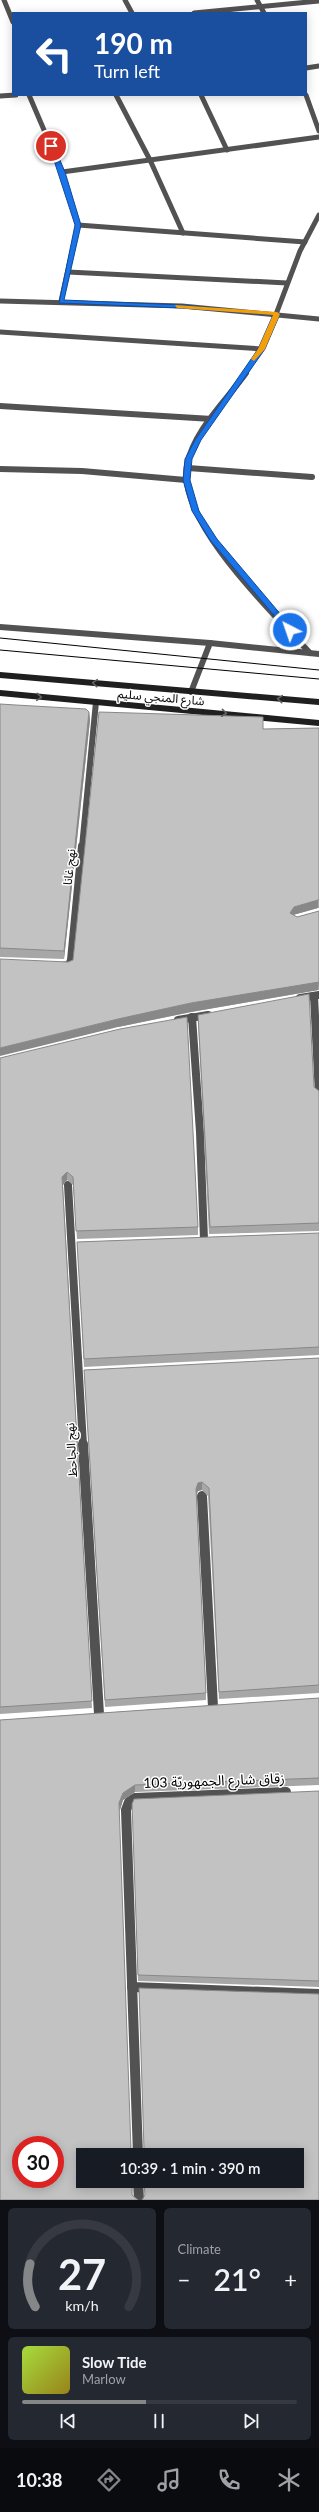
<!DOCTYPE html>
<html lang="en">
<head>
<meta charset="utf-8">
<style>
	:root { --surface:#171b24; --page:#242831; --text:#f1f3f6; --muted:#9ea1a6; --line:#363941; --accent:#858687 }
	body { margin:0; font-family:Lato,"Noto Sans Arabic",sans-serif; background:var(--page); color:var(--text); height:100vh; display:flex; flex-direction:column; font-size:15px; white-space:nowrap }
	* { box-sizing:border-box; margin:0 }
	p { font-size:13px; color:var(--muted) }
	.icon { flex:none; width:22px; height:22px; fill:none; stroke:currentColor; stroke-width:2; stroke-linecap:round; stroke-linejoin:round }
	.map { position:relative; height:2200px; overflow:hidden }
	.details { display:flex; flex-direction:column; gap:8px; padding:8px; background:#0d0f14; flex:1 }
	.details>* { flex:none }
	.guide { position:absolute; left:12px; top:12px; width:295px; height:84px; border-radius:0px; box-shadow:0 2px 10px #0003; background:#1a4fa0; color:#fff; overflow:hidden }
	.speed { position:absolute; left:12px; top:2136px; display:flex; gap:8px; font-size:20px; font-weight:700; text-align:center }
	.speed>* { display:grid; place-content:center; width:52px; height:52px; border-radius:50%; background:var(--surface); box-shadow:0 2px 10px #0003; line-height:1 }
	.speed .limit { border:6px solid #d22; background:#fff; color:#111 }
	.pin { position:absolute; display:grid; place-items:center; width:34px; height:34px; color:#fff; margin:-17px; border:2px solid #fff; border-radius:50%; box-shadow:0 1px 4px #0007 }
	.me { position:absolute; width:44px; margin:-22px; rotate:319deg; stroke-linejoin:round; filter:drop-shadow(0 0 3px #0008) }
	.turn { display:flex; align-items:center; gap:14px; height:84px; padding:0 16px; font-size:18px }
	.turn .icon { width:52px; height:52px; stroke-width:2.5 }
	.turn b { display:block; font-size:28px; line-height:34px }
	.big { font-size:30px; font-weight:600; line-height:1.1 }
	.details .tile { flex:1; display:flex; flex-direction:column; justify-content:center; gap:6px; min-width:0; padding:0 14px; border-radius:6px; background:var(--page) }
	.details .dial { align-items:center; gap:0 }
	.dial svg { height:104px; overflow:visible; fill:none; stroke:var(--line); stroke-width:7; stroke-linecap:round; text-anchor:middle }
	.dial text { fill:var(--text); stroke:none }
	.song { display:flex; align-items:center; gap:12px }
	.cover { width:48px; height:48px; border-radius:6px; background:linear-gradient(135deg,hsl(80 70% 55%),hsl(50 70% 35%)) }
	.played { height:4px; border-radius:2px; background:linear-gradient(90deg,var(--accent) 45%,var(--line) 45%) }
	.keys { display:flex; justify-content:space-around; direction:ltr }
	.heat { display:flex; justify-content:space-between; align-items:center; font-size:22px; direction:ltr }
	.details .tiles { flex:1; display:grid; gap:8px; grid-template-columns:1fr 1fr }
	.tile:last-child { grid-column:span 2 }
	.trip { position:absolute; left:76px; top:2148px; width:228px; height:40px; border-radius:0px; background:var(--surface); box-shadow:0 2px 10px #0003; font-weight:600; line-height:40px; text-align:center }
	.menu { display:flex; height:64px; justify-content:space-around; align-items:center; background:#090b0e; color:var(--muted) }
	.menu .icon { width:28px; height:28px }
	.menu .active { color:var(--accent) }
	.menu b { font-size:18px; color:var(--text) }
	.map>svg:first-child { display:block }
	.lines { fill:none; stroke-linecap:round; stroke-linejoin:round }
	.minor-far3 { stroke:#525252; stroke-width:5 }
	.minor-far2 { stroke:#525252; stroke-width:6 }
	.minor-far1 { stroke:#525252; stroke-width:8 }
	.minor { stroke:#525252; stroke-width:10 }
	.secondary { stroke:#1f1f1f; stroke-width:6 }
	.tram { stroke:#000; stroke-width:1 }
	.wall { fill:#a7a7a7 }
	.shaded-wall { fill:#888 }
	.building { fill:#c2c2c2; stroke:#888; fill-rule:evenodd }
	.oneway { stroke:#626262 }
	.route { fill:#1a73e8; stroke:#114b97 }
	.slow { fill:#f59e0b }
	.labels { text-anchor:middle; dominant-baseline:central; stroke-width:3; stroke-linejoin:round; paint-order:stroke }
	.street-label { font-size:12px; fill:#000; stroke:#fff }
	.near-street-label { font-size:14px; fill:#000; stroke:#fff }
</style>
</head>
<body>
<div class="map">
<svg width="319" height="2200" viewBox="0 0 319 2200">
	<rect width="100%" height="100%" fill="#fff"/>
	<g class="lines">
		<g class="minor-far3">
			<polyline points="4,0 13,22"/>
			<polyline points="125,0 132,13"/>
			<polyline points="257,0 264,13"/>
			<polyline points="194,13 319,1"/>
			<polyline points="306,68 319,66"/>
			<polyline points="29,95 62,172 78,225 61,301"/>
			<polyline points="116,95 150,160 183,233"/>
			<polyline points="201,95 227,150"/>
			<polyline points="306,95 319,131"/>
			<polyline points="0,96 16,95"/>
			<polyline points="62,172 319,137"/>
			<polyline points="78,225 305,242"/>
			<polyline points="68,272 287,283"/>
			<polyline points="0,301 182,306 319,319"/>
			<polyline points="0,332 262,349"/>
			<polyline points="245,374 267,338 300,251 319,215"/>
		</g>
		<g class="minor-far2">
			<path d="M 246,373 C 226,401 194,430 187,465 C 176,521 274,614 310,653"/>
			<polyline points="0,406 212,419"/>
			<polyline points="188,468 312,477"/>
			<polyline points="0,469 82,471 186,480"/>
			<polyline points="0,627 210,643"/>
			<polyline points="191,692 210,643 319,654"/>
			<polyline points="82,847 96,702"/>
		</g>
		<g class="minor-far1">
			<polyline points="62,966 69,965 71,960 82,846"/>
			<polyline points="314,996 319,1095"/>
			<polyline points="300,998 319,995"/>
			<polyline points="192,1017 200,1132 204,1240"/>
			<polyline points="178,1020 208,1015"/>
			<polyline points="68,1185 83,1445"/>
		</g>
		<g class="minor">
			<polyline points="83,1444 99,1714"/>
			<polyline points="202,1496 213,1707"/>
			<polyline points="132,1987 319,1994"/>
			<polyline points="138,2155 126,1810 129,1802 135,1798 286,1792"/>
			<polyline points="138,2181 139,2200"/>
		</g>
		<g class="secondary">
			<polyline points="0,675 319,702"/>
			<polyline points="0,693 319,723"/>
		</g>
		<g class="tram">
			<polyline points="0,638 319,670"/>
			<polyline points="0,650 319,679"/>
		</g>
	</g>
	<g class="wall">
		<polygon points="0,704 89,712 90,720 64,959 0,957"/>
		<polygon points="319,728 319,908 318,908 293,915 297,917 319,911 319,990 191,1012 118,1027 68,962 73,960 263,729"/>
		<polygon points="198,1015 314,1087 319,1091 319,1231 209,1234 198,1023"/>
		<polygon points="0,1058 198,1227 198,1235 77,1239 73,1185 67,1180 63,1185 92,1708 0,1714"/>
		<polygon points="319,1233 319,1355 84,1367 77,1242"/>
		<polygon points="319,1358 319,1693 219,1699 208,1496 202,1490 198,1491 196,1495 206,1693 206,1700 105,1707 84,1370"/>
		<polygon points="319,1698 319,1785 135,1792 123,1800 0,2200 0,1720"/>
		<polygon points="319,1791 319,1987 138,1981 133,1811"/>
	</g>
	<g class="shaded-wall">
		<polygon points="89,712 90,720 64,959 64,951"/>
		<polygon points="318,900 318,908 293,915 290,921 290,913 294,907"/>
		<polygon points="319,981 318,990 191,1012 118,1027 0,1056 0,1048 118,1019 191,1003"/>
		<polygon points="67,1172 67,1180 63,1185 62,1177"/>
		<polygon points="202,1482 202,1490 198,1491 196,1496 196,1489 198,1483"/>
		<polygon points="135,1785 135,1792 123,1800 120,1810 119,1803 123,1793"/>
	</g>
	<g class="building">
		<polygon points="0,704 16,705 86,709 89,712 64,951 0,948"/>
		<polygon points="99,712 263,717 263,729 319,728 319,900 318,900 294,907 290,913 297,917 319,911 319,982 191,1003 118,1019 0,1048 0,959 68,962 73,960"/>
		<polygon points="309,994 314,1087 319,1091 319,1223 210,1227 198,1015"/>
		<polygon points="187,1017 198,1227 76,1231 73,1177 67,1172 62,1177 92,1701 0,1707 0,1058 120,1029"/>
		<polygon points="319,1233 319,1347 84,1359 77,1242"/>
		<polygon points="319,1358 319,1685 219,1692 209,1488 202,1482 198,1483 196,1489 206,1693 105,1700 84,1370"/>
		<path d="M 319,1698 L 319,1778 L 135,1785 L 123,1793 L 119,1803 L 131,2150 L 135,2155 L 83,2155 L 83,2181 L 132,2181 L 132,2195 L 138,2200 L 0,2200 L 0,1720 ZM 21,2145 L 55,2145 L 55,2179 L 21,2179 Z"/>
		<polygon points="319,1791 319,1981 138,1975 132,1804 134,1799"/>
		<polygon points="139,1988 319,1994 319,2200 142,2200 145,2195 144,2181 297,2181 297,2155 139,2155 142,2155 144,2149"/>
	</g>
	<defs><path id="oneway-chevron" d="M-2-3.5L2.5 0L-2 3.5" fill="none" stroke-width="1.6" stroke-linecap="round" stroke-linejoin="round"/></defs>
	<g class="oneway">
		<use href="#oneway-chevron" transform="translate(95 683) rotate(-175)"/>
		<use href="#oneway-chevron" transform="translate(39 697) rotate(5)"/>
		<use href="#oneway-chevron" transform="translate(280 699) rotate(-175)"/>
		<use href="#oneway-chevron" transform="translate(224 713) rotate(6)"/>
	</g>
	<polygon class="route" points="49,145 54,146 65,172 81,225 64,300 182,305 280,314 265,349 201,440 192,459 190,480 199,511 217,539 293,629 293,632 288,632 210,540 192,511 183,480 185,459 195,440 258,349 273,315 182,308 59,303 75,225"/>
	<polygon class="slow" points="175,305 277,312 280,314 265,349 254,361 251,359 258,349 273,315 177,308"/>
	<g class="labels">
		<g class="street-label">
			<text transform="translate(161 697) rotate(5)">شارع المنجي سليم</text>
			<text transform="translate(69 867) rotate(-84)">نهج غانا</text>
			<text transform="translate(71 1450) rotate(-93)">نهج الجاحظ</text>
		</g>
		<g class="near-street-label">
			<text transform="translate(214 1780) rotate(-2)">زقاق شارع الجمهوريّة 103</text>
		</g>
	</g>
</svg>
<div class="speed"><div class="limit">30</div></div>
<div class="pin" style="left:51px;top:146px;background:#d93025"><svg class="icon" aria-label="arrive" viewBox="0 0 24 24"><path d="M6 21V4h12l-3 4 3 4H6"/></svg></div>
<svg class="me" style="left:290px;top:630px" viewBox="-20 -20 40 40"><circle r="17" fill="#1a73e8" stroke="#fff" stroke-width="3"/><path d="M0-11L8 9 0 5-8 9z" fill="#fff"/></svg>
<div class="trip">10:39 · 1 min · 390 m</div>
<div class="guide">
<div class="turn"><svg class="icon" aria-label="left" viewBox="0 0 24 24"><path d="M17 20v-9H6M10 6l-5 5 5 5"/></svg><div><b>190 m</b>Turn left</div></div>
</div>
</div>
<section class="details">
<div class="tiles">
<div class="tile dial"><svg viewBox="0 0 100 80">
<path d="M14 69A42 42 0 1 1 86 69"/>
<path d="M14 69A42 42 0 0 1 10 36" stroke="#858687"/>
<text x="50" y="56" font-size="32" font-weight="700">27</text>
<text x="50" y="72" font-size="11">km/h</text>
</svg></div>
<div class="tile"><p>Climate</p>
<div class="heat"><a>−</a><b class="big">21°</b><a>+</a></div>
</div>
<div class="tile">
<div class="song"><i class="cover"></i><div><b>Slow Tide</b><p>Marlow</p></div></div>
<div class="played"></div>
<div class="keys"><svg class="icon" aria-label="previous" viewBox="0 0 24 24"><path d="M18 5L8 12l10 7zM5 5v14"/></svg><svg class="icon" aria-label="pause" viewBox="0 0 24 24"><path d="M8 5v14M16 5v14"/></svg><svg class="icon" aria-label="next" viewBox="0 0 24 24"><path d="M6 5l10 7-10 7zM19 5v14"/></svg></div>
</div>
</div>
</section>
<nav class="menu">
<b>10:38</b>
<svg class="icon active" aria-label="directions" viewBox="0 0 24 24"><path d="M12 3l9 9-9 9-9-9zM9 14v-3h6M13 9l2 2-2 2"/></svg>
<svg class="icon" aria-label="music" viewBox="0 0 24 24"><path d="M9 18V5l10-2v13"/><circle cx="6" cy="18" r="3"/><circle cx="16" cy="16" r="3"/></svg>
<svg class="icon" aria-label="phone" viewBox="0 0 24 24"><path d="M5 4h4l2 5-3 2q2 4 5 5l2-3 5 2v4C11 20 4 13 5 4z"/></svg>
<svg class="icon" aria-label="climate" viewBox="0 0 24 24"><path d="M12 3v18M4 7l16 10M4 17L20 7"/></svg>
</nav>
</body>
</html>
